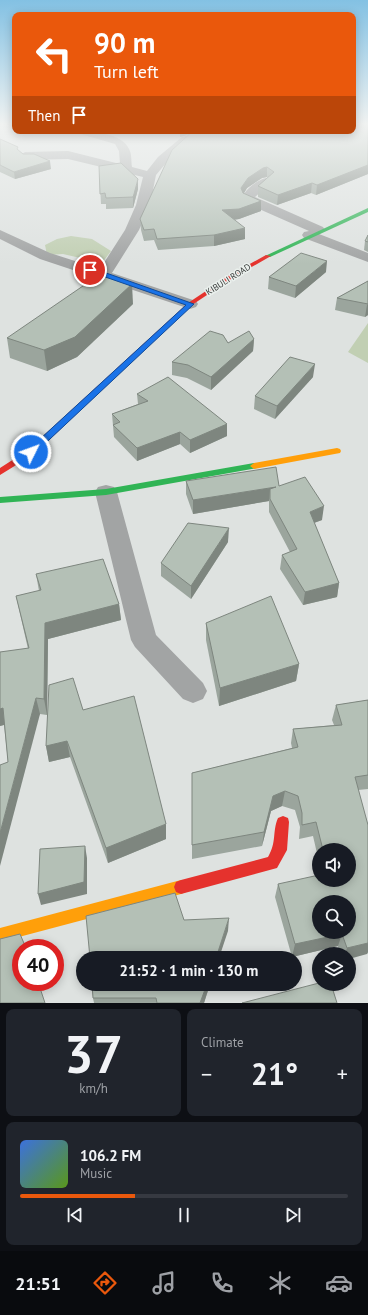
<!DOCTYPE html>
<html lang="en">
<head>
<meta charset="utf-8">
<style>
	:root { --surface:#171b24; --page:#20242c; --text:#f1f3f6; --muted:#9ea1a6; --line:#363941; --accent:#ea580c }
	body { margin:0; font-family:"PT Sans",sans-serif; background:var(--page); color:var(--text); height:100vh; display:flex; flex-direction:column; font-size:15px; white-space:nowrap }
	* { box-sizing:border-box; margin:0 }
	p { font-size:13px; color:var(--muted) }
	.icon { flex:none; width:22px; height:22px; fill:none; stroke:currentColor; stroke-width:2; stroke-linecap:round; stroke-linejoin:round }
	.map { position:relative; height:1003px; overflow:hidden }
	.details { display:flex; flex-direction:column; gap:6px; padding:6px; background:#0d0f14; flex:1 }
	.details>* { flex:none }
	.hud { position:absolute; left:12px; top:12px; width:344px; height:122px; border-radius:8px; box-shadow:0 2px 10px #0003; background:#ea580c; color:#fff; overflow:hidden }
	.tools { position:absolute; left:312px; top:843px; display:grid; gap:8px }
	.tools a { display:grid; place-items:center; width:44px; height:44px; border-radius:50%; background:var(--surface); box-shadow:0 2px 10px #0003; font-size:20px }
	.speed { position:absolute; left:12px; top:939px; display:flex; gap:8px; font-size:20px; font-weight:700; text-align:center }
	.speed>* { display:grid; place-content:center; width:52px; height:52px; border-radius:50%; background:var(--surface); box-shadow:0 2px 10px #0003; line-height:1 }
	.speed .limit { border:6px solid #d22; background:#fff; color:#111 }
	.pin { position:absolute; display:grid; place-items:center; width:34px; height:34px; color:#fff; margin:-17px; border:2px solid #fff; border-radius:50%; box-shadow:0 1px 4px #0007 }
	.me { position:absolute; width:44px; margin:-22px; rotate:48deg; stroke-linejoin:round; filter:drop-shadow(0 0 3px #0008) }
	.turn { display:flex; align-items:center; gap:14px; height:84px; padding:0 16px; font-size:18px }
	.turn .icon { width:52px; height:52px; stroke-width:2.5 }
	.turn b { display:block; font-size:28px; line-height:34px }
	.then { display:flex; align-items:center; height:38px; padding:0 16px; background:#0003; gap:8px; font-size:15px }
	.big { font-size:30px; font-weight:700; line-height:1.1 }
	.details .tile { flex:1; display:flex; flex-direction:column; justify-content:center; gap:6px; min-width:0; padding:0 14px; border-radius:8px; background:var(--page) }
	.details .dial { align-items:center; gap:0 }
	.dial b { font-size:52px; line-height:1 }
	.song { display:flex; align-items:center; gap:12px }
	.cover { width:48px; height:48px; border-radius:6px; background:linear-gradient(135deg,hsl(220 70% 55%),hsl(90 70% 35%)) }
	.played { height:4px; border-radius:2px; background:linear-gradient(90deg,var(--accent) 35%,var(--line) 35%) }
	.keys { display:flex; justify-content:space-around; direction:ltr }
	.heat { display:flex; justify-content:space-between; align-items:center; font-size:22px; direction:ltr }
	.details .tiles { flex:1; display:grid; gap:6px; grid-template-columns:1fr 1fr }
	.tile:last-child { grid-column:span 2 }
	.trip { position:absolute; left:76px; top:951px; width:226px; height:40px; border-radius:20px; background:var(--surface); box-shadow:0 2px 10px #0003; font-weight:700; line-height:40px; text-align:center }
	.tabs { display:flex; height:64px; justify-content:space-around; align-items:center; background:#090b0e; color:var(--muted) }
	.tabs .icon { width:28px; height:28px }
	.tabs .current { color:var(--accent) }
	.tabs b { font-size:18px; color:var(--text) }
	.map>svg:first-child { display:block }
	.green { fill:#c1cfb3 }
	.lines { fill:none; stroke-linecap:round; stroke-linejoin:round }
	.street { fill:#a2a4a4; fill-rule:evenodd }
	.fast { fill:#30b455; fill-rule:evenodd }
	.slow { fill:#ff9f0a; fill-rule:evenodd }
	.jam { fill:#e5322d; fill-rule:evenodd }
	.wall { fill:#9ba59d }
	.shaded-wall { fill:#7e867f }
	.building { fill:#b4c0b6; stroke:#7e867f; fill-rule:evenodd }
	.route { fill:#1a73e8; stroke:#114b97 }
	.labels { text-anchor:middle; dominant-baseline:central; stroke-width:3; stroke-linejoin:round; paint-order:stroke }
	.far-street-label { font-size:9px; fill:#393b3a; stroke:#eaf0ed }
</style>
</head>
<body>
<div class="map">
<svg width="368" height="1003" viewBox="0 0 368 1003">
	<rect width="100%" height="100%" fill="#dee2e0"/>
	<g class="green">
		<polygon points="71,236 92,239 111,251 102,263 63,254 47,255 45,245 57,239"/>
		<polygon points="368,323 368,363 348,352"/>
	</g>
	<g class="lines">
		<g class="street">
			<path d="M 76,131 C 90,131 123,133 129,149 C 132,154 131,161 132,167 L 147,171 L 158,157 L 182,137 L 186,136 L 192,139 L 166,163 L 156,175 L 150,205 L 139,230 L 112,273 L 196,301 L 198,304 L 196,307 L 190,309 L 40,259 L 0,239 L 0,230 L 50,253 L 100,269 L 125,230 L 136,205 L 143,177 L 68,159 L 25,160 L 19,156 L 25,152 L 68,151 L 120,164 L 119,151 L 115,144 L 77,133 Z"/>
			<path d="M 266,178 L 272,182 L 255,197 L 323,227 L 325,230 L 319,234 L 368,253 L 368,262 L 304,238 L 302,235 L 304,232 L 309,231 L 243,202 L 242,199 C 244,190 257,180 266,178 Z"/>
			<polygon points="106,485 114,487 117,492 156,635 203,683 207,691 203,699 193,703 183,699 135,647 131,640 95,492 98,487"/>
		</g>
		<g class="fast">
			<polygon points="368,208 368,212 270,257 265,256"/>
			<polygon points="254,463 257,464 258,466 257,468 106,495 0,503 0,497 106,489"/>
		</g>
		<g class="slow">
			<polygon points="337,448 340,449 341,451 340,453 254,469 250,466 254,463"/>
			<polygon points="181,880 186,882 188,887 186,892 181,894 0,942 0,928"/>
		</g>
		<g class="jam">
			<polygon points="266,255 271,256 234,277 192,305 34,454 0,475 0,468 28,450 188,303 230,275"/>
			<path d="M 283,816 L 288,818 L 289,822 L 287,850 L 277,868 L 181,894 L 176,892 L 174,887 L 176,882 L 181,880 L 268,857 C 277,842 272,832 278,818 Z"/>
		</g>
	</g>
	<g class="wall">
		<polygon points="353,123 368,123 368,174 316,195 311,193 277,205 258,197 258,186 268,178 267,177 262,178 247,188 244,193 261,201 261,211 239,219 234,220 245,239 214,246 158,250 154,240 144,241 141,230 140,219 188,135 187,135 180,137 180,131 353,131"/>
		<polygon points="0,139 23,154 51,169 15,179 0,172"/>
		<polygon points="99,166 138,189 133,208 106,209 106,204 101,204"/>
		<polygon points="368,235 368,252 364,250 365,241"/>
		<polygon points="326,272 295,298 268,289 269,277"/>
		<polygon points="368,281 368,315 365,317 335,310 337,298"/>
		<polygon points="133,304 77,357 47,371 10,358 7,338"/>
		<polygon points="254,339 253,351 211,390 187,378 172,375 172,362 228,343"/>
		<polygon points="313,377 275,419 254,409 255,396"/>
		<polygon points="137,394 227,424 227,436 190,453 180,444 137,461 114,437 112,414 138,404"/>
		<polygon points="186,481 279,486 322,520 314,523 339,583 337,597 303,605 280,569 282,555 290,552 269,512 269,501 193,514 186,494"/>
		<polygon points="228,542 191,599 161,576 161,563"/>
		<polygon points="36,574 119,604 121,620 48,639 47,715 40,714 8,762 4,725 0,726 0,652 28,649 16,596 39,591"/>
		<polygon points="206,623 299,664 296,681 219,706 206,640"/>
		<polygon points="368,700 368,789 358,790 368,825 368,952 367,954 340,954 338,946 292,957 275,897 278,884 349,880 349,850 319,850 319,862 313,836 299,839 300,827 295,810 282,806 271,811 262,846 192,859 192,773 292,748 291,743 293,729 334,725 332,720 336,705"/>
		<polygon points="83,710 166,839 108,863 70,757 49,762 46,746"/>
		<polygon points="92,984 210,984 204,1003 94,1003 93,998"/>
	</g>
	<g class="shaded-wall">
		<polygon points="180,131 187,131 187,135 180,137"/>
		<polygon points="50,161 51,169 15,179 14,172"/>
		<polygon points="368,165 368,174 316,195 317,185"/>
		<polygon points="267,167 267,177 262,178 247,188 241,198 241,188 248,178 263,168"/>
		<polygon points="138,179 138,189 133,208 133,197"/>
		<polygon points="312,183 311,193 277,205 278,195"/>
		<polygon points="261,201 261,211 239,219 222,221 222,210"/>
		<polygon points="245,228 245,239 214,246 214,235"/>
		<polygon points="327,261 326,272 295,298 296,286"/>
		<polygon points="132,284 133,304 77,357 47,371 44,350"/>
		<polygon points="368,304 368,315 365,317 367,305"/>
		<polygon points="254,339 253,351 211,390 211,377"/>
		<polygon points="315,364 313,377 275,419 277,406"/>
		<polygon points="227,424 227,436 190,453 190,440"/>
		<polygon points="180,432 180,444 137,461 137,448"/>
		<polygon points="276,487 270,489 269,501 193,514 193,500"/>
		<polygon points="324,506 322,520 308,525 310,512"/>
		<polygon points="229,528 228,542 191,599 191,586"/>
		<polygon points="339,583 337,597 303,605 305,592"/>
		<polygon points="119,604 121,620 48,639 47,715 44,699 45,623"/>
		<polygon points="299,664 296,681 219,706 220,688"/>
		<polygon points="36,698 40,714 0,866 0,833"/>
		<polygon points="3,708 7,724 0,726 0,709"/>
		<polygon points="67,741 70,757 49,762 46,746"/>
		<polygon points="285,791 282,806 271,811 262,846 264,832 273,796"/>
		<polygon points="166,824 166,839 108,863 106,848"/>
		<polygon points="85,846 87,858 87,894 41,905 38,894"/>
		<polygon points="229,918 228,931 219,958 216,958"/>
		<polygon points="342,934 338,946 292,957 295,944"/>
		<polygon points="368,943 368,952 367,954 349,959 349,954 345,954 347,948"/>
		<polygon points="207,984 210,984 204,1003 200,1003"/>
	</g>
	<g class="building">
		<polygon points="353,123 364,123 368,124 368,165 317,185 312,183 278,195 258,186 274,172 267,167 263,168 248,178 241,188 243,193 261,201 239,209 222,210 245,228 214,235 157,239 154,229 144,230 140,219 172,150 193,131 353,131"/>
		<polygon points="0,139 18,147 17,149 23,154 34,154 50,161 14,172 0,165"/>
		<polygon points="121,163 138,179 134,194 133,197 106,198 105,193 100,194 99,166"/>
		<polygon points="368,235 368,242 365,241"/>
		<polygon points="301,253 327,261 296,286 269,277"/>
		<polygon points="99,275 132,284 75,337 44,350 7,338"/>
		<polygon points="368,281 368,304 337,298"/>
		<polygon points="210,331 223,335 228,343 249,331 254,339 211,377 188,365 172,362"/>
		<polygon points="290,357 315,364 277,406 255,396"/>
		<polygon points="168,377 227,424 190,440 180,432 137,448 113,425 120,422 112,414 148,401 137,394"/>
		<polygon points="276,467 279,486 305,477 324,506 310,512 339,583 305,592 282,555 297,549 270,499 270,489 276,487 193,500 186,481"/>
		<polygon points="188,523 229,528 191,586 161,563"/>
		<polygon points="103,559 119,604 45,623 44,699 36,698 0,833 0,765 8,762 3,708 0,709 0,652 29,648 16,596 41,590 36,574"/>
		<polygon points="271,596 299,664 220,688 206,623"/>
		<polygon points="73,678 83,710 134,696 166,824 106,848 67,741 46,746 49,685"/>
		<path d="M 368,700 L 368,775 L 355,777 L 368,825 L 368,943 L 347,948 L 342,934 L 295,944 L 278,884 L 319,875 L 319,880 L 349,880 L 349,850 L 323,850 L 316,822 L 302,825 L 302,813 L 298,796 L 285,791 L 273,796 L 264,832 L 192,845 L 192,773 L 298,747 L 293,729 L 342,725 L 336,705 ZM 319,902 L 349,902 L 349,932 L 319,932 Z"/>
		<polygon points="85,846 84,882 38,894 40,849"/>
		<polygon points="175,893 184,920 229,918 216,958 90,958 86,916"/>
		<polygon points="20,934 26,948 21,948 21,982 38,982 45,1003 0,1003 0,939"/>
		<polygon points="319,983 319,984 331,984 337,1003 242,1003"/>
		<polygon points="92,984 207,984 200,1003 157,1003 156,998 93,998"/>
	</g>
	<linearGradient id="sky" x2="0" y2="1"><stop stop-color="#83c1e3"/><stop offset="0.47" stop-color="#f0f2f1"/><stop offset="1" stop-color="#f0f2f1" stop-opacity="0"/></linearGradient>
	<rect width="368" height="264" fill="url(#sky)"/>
	<polygon class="route" points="88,268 92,268 194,304 34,454 28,454 28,450 186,305 88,271"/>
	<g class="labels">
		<g class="far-street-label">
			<text transform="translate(228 279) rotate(-32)">KIBULI ROAD</text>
		</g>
	</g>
</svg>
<div class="tools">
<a><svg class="icon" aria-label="sound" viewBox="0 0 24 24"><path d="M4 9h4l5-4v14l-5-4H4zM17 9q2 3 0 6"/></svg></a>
<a><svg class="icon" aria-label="search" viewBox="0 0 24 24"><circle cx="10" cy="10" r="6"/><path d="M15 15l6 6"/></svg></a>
<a><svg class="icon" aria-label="layers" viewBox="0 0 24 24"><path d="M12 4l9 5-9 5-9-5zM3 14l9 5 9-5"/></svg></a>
</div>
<div class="speed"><div class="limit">40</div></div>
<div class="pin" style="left:90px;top:270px;background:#d93025"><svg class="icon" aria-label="arrive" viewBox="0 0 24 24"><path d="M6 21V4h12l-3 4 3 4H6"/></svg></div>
<svg class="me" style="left:31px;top:452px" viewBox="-20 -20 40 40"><circle r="17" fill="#1a73e8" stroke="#fff" stroke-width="3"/><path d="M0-11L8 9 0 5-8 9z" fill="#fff"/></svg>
<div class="trip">21:52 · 1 min · 130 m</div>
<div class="hud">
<div class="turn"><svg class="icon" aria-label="left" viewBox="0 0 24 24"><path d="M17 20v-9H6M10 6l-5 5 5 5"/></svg><div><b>90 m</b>Turn left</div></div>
<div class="then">Then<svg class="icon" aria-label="arrive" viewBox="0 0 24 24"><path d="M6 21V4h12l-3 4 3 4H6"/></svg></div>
</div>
</div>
<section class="details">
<div class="tiles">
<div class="tile dial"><b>37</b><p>km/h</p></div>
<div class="tile"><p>Climate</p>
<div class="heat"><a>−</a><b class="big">21°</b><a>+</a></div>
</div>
<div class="tile">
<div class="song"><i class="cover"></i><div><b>106.2 FM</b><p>Music</p></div></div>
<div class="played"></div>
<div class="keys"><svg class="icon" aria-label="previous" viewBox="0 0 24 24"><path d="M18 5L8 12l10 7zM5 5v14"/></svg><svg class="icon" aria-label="pause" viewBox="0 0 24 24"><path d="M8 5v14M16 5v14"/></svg><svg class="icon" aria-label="next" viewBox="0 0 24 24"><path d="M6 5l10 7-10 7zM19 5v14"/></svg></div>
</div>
</div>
</section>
<nav class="tabs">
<b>21:51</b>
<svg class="icon current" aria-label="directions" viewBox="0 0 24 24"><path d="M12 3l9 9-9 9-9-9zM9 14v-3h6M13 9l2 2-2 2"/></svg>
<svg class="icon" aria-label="music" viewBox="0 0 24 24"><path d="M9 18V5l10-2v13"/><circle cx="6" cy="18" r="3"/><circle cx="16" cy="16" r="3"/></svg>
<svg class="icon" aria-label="phone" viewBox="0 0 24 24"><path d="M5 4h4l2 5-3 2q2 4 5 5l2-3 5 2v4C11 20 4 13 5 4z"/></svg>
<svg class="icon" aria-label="climate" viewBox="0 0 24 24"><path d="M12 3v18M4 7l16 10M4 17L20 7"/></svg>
<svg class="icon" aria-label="car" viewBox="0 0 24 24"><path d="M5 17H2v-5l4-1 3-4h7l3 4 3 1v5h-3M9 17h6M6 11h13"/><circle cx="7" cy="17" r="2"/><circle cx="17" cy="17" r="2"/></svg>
</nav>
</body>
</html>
